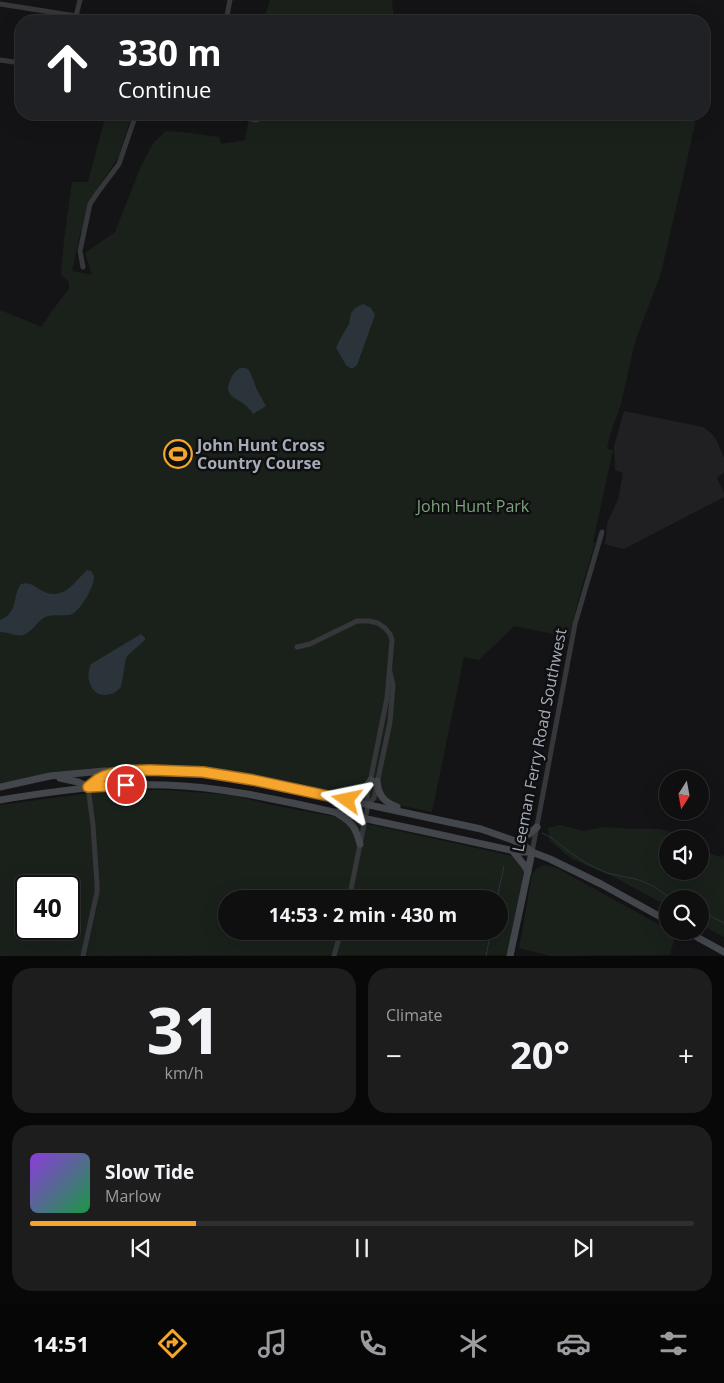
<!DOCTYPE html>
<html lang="en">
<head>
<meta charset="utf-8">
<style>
	:root { --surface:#0f0f10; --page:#1d1d1e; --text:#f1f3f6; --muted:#9b9c9f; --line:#2f2f30; --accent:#f6a52c }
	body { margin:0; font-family:"Open Sans",sans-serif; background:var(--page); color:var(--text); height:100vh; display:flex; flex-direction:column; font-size:19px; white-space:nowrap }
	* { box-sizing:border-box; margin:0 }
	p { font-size:16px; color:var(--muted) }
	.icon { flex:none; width:28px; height:28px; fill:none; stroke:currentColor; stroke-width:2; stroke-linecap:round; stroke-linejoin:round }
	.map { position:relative; height:956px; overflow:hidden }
	.side { display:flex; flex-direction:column; gap:12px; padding:12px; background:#080809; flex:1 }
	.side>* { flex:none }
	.banner { position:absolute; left:15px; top:15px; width:695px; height:105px; border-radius:20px; box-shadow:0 5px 20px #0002,0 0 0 1px var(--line); background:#202124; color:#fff; overflow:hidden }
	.needle { width:32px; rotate:191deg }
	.controls { position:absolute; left:659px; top:770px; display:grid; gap:10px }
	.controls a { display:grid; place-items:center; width:50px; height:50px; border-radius:50%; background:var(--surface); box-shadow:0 5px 20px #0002,0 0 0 1px var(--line); font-size:25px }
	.speed { position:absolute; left:15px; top:875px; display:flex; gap:10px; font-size:25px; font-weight:700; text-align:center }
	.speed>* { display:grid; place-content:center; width:65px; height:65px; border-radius:50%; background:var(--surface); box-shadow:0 5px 20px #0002,0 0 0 1px var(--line); line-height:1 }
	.speed .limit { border:2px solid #111; border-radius:8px; background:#fff; color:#111 }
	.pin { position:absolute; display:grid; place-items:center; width:42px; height:42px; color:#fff; margin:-21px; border:2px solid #fff; border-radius:50%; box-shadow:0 1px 5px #0007 }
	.me { position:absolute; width:55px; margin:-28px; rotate:282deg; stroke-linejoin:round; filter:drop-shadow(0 0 4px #0008) }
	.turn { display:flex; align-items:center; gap:18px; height:105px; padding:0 20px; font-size:22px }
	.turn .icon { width:65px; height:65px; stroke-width:2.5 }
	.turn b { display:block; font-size:35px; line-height:42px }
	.big { font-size:38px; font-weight:700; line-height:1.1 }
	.side .tile { flex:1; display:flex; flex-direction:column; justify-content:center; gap:8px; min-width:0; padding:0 18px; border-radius:20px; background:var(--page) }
	.side .dial { align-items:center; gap:0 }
	.dial b { font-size:65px; line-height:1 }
	.song { display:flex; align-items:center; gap:15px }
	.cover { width:60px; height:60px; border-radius:8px; background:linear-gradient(135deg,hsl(270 70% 55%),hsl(140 70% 35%)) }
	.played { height:5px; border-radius:2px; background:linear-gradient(90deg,var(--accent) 25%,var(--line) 25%) }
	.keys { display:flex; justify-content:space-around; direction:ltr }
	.heat { display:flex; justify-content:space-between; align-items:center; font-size:28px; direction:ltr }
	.side .tiles { flex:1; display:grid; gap:12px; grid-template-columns:1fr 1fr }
	.tile:last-child { grid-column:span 2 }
	.trip { position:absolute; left:218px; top:890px; width:290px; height:50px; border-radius:25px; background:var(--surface); box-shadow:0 5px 20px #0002,0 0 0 1px var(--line); font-weight:700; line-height:50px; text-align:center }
	.dock { display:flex; height:80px; justify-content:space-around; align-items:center; background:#060606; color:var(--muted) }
	.dock .icon { width:35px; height:35px }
	.dock .current { color:var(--accent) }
	.dock b { font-size:22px; color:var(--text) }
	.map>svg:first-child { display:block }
	.built { fill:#202023 }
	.green { fill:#1a211b; fill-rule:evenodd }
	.water { fill:#2a343a }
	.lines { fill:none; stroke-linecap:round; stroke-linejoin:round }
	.stream { stroke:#2a343a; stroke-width:1 }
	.street { stroke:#35373b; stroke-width:5 }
	.secondary { stroke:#43464b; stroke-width:7 }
	.route-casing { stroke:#a06b1d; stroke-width:12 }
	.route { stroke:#f6a52c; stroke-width:9 }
	.labels { text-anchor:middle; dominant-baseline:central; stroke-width:5; stroke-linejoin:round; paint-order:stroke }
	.poi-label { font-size:16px; font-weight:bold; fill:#a6acb7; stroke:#0f0f11; text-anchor:start }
	.park-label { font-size:16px; fill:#7ca27c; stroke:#0f0f11 }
	.street-label { font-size:16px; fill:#a6acb7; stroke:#0f0f11 }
</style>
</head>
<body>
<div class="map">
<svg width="724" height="956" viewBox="0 0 724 956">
	<rect width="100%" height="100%" fill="#141416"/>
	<polygon class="built" points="624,411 703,427 710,432 716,439 724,458 724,472 717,478 724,493 724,497 624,549 604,544 606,539 607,523 618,500 623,473 615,470 614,446"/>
	<g class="green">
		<polygon points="270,0 392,0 394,21 263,21"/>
		<polygon points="106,114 132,114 119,156 97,189 89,207 80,235 72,271 92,275 85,253 115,232 141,166 154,142 166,131 190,133 219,137 221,144 245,140 249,118 234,114 697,114 686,165 661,273 635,342 621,404 609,438 607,449 613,450 593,542 595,543 582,586 569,637 514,626 479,660 464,657 432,812 253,775 205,768 166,765 91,768 0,783 0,310 42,327 51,312 69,289 69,282 61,274 64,240 72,182 88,182"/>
		<path d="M 114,790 L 167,790 L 231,795 L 272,805 L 336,817 L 512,856 C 518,860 523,867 524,875 L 509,955 L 0,956 L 0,805 ZM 26,886 L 69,886 L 69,929 L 26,929 ZM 226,899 L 499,899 L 499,931 L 226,931 Z"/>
		<polygon points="560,825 583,831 604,827 631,829 660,829 682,835 687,839 668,839 668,871 700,871 700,848 706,853 722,857 724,855 724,937 700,924 700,899 668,899 667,906 616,878 572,859 550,841 548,828"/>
		<polygon points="545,865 555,867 667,929 668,931 672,931 676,933 670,955 550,956 519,948 532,875 536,869"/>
	</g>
	<g class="water">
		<polygon points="363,304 371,308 375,315 357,365 353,368 350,368 346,365 336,348 339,341 349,324 351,313 355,308"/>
		<path d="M 240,368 L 245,368 L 248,369 L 251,374 L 257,390 L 266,406 L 253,414 C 251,411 248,407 245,405 C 236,397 223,396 230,381 C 232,375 235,371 240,368 Z"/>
		<path d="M 87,570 L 91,571 C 93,574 94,575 94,578 C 94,587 80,611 72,614 C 64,617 56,614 48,616 C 38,619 33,632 23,635 C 16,637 8,632 0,632 L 0,620 C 19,613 12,595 21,584 C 28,582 32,584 39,589 C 61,603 72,585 87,570 Z"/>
		<path d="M 141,634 L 145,638 L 145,640 L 128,655 L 126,658 L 121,687 C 118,690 115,693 111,694 C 92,700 84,678 91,664 Z"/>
	</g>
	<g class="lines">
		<g class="stream">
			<polyline points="542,833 552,838 568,851 586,863 607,873 639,880 653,886 672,899"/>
			<polyline points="497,899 504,866"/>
			<polyline points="700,911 724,923"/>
			<polyline points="486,956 491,931"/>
		</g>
		<g class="street">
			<polyline points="0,4 76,16 80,0"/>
			<polyline points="226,21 230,0"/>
			<polyline points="0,60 21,63"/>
			<polyline points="224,114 256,120 270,114"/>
			<polyline points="83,267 80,251 90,204 98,192 119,164 134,120 137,114"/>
			<polyline points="297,647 310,644 357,621 369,621 378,623 385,628 390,634 392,640 387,698 367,797 368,805 349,899"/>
			<polyline points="368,805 374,798 390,722 393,685 390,672"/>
			<polyline points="532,852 575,624 602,532"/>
			<polyline points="83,956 97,892 97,884 93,825 88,787"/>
			<polyline points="334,956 341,931"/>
		</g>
		<g class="secondary">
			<polyline points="60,778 78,782 88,787"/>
			<path d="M 377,781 C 378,795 384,802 397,807"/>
			<polyline points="0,787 50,776 103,771 150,770 203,772 253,780 481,829 521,843 532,852 550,859 601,884 668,921"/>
			<polyline points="88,787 97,779 111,774"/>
			<path d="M 344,798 C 357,796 364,791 371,780"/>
			<path d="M 0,800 C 55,791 110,783 166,785 C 223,787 279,800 334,812 C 396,825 457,838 519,852 L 532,852"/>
			<path d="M 338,814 C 352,822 356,828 360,844"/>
			<polyline points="515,841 529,834 537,827"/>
			<polyline points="512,850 524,865 528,872"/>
			<polyline points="686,931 724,952"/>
			<polyline points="510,956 532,852"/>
		</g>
	</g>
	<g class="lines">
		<defs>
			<polyline id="route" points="126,785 88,787 98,779 104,776 121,771 150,770 203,772 253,780 347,800"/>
		</defs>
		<use href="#route" class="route-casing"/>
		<use href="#route" class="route"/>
	</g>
	<defs>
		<symbol id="stadium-ring" viewBox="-11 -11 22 22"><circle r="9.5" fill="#0f0f11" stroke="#f6a52c" stroke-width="1.5"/><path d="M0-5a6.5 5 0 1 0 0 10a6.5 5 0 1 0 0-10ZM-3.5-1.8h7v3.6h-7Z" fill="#f6a52c"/></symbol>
	</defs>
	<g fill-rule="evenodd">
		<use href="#stadium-ring" x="162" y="438" width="32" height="32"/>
	</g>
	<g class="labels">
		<g class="poi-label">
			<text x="197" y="445">John Hunt Cross<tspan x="197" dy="18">Country Course</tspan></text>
		</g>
		<g class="park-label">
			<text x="473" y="506">John Hunt Park</text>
		</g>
		<g class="street-label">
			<text transform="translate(539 740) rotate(-79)">Leeman Ferry Road Southwest</text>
		</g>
	</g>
</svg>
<div class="controls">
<a><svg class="needle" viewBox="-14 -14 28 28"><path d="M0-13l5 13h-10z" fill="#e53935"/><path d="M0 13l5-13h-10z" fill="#9b9c9f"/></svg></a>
<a><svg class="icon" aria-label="sound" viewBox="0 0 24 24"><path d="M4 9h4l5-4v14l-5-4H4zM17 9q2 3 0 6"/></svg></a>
<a><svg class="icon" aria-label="search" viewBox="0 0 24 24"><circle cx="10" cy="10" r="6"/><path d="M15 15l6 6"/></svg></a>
</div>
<div class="speed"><div class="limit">40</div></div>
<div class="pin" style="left:126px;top:785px;background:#d93025"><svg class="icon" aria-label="arrive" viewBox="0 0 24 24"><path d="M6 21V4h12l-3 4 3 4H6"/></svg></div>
<svg class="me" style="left:347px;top:800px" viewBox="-20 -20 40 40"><path d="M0-17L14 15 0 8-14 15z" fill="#f6a52c" stroke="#fff" stroke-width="4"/></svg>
<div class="trip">14:53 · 2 min · 430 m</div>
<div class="banner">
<div class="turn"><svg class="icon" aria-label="ahead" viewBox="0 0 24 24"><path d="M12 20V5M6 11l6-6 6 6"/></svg><div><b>330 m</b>Continue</div></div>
</div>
</div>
<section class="side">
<div class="tiles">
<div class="tile dial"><b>31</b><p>km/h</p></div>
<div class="tile"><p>Climate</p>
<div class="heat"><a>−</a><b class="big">20°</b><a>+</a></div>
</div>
<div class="tile">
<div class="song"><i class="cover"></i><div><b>Slow Tide</b><p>Marlow</p></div></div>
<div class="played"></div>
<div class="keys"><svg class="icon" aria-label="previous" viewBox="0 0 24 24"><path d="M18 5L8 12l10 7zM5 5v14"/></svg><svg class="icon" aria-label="pause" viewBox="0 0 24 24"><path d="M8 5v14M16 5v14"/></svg><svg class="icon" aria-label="next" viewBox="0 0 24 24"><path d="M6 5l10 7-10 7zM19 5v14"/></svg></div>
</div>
</div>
</section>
<nav class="dock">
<b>14:51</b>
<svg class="icon current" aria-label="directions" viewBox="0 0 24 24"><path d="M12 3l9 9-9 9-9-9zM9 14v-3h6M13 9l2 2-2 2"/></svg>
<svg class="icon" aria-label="music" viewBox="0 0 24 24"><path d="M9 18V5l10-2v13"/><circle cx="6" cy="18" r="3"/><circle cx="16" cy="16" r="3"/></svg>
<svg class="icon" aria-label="phone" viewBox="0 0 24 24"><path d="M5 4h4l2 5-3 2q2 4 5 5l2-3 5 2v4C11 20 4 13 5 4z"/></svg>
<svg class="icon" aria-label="climate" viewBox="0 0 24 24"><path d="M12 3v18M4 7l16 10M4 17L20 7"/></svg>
<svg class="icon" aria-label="car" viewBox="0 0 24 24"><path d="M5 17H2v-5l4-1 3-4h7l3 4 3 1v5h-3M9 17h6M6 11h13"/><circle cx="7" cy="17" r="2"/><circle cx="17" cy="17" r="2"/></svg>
<svg class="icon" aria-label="filters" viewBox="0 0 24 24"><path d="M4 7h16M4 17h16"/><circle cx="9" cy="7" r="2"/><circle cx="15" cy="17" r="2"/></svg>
</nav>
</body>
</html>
